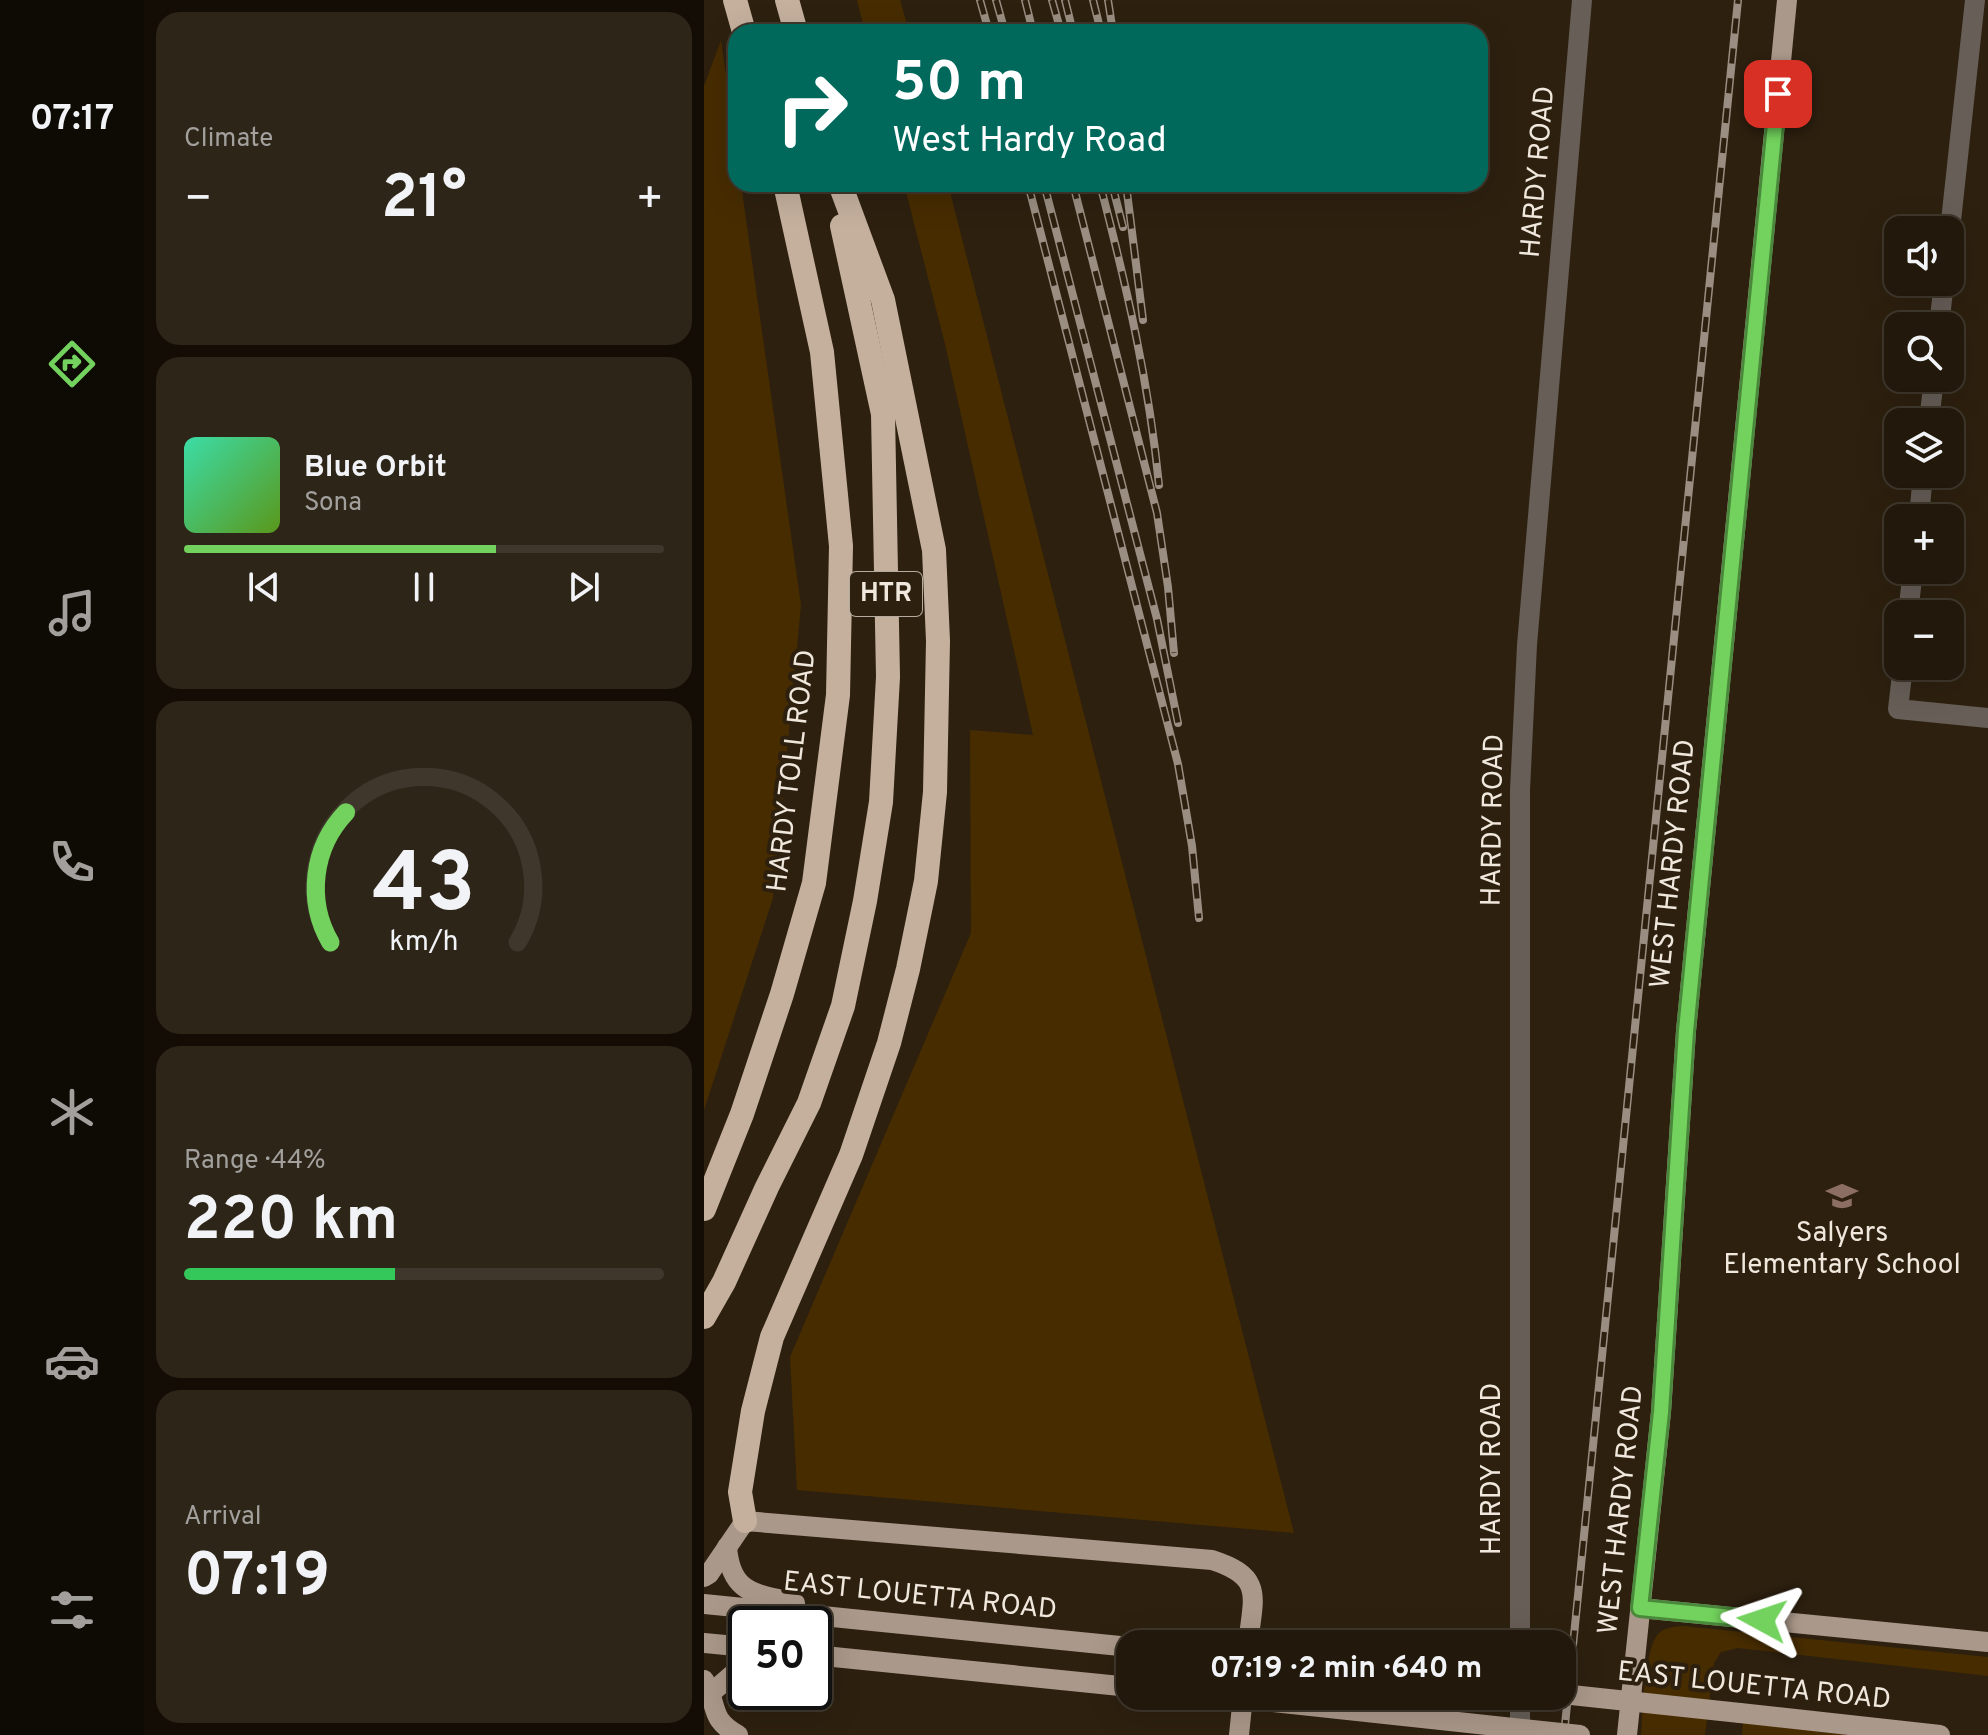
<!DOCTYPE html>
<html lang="en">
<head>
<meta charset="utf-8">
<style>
	:root { --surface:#22180b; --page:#2e2519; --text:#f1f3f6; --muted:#a2a09d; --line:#3f372c; --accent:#72d25d }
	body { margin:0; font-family:Overpass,sans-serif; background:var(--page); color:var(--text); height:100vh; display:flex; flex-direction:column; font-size:30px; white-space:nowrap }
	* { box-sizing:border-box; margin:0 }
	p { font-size:26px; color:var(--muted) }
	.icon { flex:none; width:44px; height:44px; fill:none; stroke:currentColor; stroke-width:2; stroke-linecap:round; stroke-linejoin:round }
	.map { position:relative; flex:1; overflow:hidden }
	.panel { display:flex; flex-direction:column; gap:12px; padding:12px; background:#130d06; width:560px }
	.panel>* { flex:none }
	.guide { position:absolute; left:24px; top:24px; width:760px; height:168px; border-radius:24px; box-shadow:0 8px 32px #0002,0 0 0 2px var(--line); background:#00695c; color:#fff; overflow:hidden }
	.buttons { position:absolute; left:1180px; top:216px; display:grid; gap:16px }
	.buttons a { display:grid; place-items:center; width:80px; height:80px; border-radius:16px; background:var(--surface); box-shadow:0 8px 32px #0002,0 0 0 2px var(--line); font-size:40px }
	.speed { position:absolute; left:24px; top:1606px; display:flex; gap:16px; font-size:40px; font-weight:700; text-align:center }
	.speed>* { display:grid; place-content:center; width:104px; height:104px; border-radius:50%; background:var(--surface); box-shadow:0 8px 32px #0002,0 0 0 2px var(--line); line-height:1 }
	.speed .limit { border:4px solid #111; border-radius:12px; background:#fff; color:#111 }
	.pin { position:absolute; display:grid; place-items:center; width:68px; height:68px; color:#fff; margin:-34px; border-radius:16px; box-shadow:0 4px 12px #0006 }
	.me { position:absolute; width:88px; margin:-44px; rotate:275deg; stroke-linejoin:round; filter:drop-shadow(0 0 6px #0008) }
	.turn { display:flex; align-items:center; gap:28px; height:168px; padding:0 32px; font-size:36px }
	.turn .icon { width:104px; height:104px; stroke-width:2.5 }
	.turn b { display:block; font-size:56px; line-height:68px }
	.big { font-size:60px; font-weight:700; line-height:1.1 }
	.panel .widget { flex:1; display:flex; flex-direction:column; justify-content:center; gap:12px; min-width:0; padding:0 28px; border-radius:24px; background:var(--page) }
	.panel .dial { align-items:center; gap:0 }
	.dial svg { height:208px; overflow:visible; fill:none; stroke:var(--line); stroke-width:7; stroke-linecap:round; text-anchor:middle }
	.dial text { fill:var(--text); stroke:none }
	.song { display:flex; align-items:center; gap:24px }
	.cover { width:96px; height:96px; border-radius:12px; background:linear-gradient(135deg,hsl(160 70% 55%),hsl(90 70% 35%)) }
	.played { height:8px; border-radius:4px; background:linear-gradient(90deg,var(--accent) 65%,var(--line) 65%) }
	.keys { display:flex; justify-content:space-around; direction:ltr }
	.heat { display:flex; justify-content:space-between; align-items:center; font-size:44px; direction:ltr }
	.charge { height:12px; border-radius:6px; background:linear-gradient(90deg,#34c759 44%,var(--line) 0) }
	.trip { position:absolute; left:412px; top:1630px; width:460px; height:80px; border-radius:24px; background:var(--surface); box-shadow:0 8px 32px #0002,0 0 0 2px var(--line); font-weight:700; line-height:80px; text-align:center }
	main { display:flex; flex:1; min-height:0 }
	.menu { display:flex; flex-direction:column; width:144px; justify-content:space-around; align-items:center; background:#0e0a04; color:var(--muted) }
	.menu .icon { width:56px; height:56px }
	.menu .current { color:var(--accent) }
	.menu b { font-size:36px; color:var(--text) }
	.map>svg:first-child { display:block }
	.green { fill:#472c00 }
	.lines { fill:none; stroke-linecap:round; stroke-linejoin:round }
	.minor { stroke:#665e57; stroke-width:20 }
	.major { stroke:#aa988a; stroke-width:20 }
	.highway { stroke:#c5b09e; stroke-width:24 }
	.rail-casing { stroke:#998e81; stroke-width:8 }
	.rail { stroke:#2d200f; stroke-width:5; stroke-dasharray:15; stroke-linecap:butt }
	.major-bridge { stroke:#aa988a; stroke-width:20 }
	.route-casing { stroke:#4a883c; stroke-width:20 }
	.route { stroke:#72d25d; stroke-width:14 }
	.labels { text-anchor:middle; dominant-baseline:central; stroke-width:8; stroke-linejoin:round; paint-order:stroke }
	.shield { fill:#2d200f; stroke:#b6ab9f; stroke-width:2 }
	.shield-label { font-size:26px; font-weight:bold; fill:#f0e7dd }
	.street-label { font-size:28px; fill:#f0e7dd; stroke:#2d200f }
	.poi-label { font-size:28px; fill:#f0e7dd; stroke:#2d200f }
</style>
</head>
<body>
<main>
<nav class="menu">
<b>07:17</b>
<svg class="icon current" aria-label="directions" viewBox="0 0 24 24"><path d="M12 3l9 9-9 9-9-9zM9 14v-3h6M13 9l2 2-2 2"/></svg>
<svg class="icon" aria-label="music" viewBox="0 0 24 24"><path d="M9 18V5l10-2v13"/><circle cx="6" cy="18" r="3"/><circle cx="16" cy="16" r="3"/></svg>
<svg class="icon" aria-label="phone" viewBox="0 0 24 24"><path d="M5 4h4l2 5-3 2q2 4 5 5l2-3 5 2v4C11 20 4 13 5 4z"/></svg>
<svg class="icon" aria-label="climate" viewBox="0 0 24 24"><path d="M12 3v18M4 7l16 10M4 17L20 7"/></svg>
<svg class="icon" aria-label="car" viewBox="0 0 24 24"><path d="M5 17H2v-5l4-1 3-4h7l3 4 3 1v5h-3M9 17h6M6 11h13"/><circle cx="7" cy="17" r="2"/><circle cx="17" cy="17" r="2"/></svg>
<svg class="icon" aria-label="filters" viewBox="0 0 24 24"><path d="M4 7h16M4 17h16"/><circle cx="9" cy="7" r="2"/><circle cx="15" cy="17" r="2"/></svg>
</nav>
<section class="panel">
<div class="widget"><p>Climate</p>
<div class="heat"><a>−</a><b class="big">21°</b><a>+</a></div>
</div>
<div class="widget">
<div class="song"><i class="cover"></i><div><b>Blue Orbit</b><p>Sona</p></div></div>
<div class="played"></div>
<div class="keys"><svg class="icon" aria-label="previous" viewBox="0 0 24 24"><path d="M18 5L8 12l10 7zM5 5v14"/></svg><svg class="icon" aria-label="pause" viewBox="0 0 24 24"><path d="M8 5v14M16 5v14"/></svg><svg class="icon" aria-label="next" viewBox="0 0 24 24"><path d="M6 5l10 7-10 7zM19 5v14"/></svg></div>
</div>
<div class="widget dial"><svg viewBox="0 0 100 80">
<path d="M14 69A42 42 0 1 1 86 69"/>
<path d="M14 69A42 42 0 0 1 20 19" stroke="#72d25d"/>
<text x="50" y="56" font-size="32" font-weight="700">43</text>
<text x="50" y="72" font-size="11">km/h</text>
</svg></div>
<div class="widget"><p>Range · 44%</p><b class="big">220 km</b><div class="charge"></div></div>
<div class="widget"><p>Arrival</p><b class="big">07:19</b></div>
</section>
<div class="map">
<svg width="1284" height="1735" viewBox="0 0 1284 1735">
	<rect width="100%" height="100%" fill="#2d200f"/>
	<g class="green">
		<polygon points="153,0 196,0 205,32 161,32"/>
		<polygon points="17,40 32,147 32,184 37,184 97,605 69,898 0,1110 0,86"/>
		<polygon points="200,184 244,184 590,1533 93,1490 86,1357 267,933 266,730 329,735 241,344"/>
		<path d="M 979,1626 L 1284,1657 L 1284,1676 L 1034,1648 L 1017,1652 L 1010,1663 L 1001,1735 L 937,1735 C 939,1713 940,1647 955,1633 C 962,1627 970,1627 979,1626 Z"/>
		<polygon points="1039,1722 1148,1735 1038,1735"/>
	</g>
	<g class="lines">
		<g class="minor">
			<polyline points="1246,230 1271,0"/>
			<polyline points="1235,326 1240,282"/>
			<polyline points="1225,422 1230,378"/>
			<polyline points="1215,518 1219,474"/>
			<polyline points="1204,614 1209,570"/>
			<polyline points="1199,666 1194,709 1284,718"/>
			<polyline points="816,1644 816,790 823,645 878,0"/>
			<polyline points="816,1735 816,1696"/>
		</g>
		<g class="major">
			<path d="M 23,1547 C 27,1595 52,1593 91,1603"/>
			<path d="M 0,1577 L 5,1574 L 41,1521 L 508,1560 C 561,1577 549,1597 544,1644"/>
			<polyline points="0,1604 426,1647"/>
			<polyline points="936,1608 1284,1642"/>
			<polyline points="0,1643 42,1647"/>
			<polyline points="110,1655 426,1687"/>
			<path d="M 0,1680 C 15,1706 4,1718 34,1735"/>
			<polyline points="7,1693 36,1668 42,1667"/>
			<polyline points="1036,1713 1236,1735"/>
			<polyline points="535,1735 539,1696"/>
			<polyline points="923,1735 957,1412 982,1031 1083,0"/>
		</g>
		<g class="highway">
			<polyline points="31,0 40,32"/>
			<polyline points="83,0 92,32"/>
			<polyline points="0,1209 38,1114 78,994 110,883 134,695 137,546 118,352 81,184"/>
			<polyline points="0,1317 20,1282 63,1187 105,1103 139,1006 161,901 177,802 184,677 179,414 138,226"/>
			<polyline points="41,1521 36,1492 49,1411 68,1337 147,1155 185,1043 204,969 222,881 231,792 234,641 230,550 179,300 136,184"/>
		</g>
		<defs>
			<g id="rail">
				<polyline points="276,0 285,32"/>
				<polyline points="292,0 301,32"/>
				<polyline points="321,0 329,32"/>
				<polyline points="348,0 357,32"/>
				<polyline points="361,0 369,32"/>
				<polyline points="389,0 397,32"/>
				<polyline points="404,0 409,32"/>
				<polyline points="324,184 474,764 488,846 495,918"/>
				<polyline points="340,184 453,619 474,723"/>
				<polyline points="369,184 453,513 464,587 470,653"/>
				<path d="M 396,184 C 422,284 445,382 455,485"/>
				<polyline points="408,184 419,227"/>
				<polyline points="422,184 439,320"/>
				<polyline points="860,1735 1034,0"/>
			</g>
		</defs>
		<use href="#rail" class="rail-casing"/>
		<use href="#rail" class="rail"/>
		<g class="major-bridge">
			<polyline points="858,1694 1036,1713"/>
			<polyline points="512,1696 876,1735"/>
		</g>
	</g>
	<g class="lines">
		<defs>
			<polyline id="route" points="1058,1620 936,1608 957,1412 982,1031 1074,94"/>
		</defs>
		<use href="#route" class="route-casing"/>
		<use href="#route" class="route"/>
	</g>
	<defs>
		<symbol id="school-bare" viewBox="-9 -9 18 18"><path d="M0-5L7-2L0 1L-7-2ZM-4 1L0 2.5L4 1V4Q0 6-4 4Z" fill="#8d6e63" stroke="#2d200f" stroke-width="2.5" paint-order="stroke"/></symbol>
	</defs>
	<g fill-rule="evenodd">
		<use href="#school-bare" x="1116" y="1174" width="44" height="44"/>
	</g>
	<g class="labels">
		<rect class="shield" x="146" y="572" width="72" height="44" rx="6"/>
		<g class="shield-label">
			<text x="182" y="594">HTR</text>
		</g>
		<g class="street-label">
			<text transform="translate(835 172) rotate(-85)">HARDY ROAD</text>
			<text transform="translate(89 771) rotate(-83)">HARDY TOLL ROAD</text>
			<text transform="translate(790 820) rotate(-89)">HARDY ROAD</text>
			<text transform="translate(970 864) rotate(-84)">WEST HARDY ROAD</text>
			<text transform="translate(789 1469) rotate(-90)">HARDY ROAD</text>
			<text transform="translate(918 1510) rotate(-84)">WEST HARDY ROAD</text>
			<text transform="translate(216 1597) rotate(6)">EAST LOUETTA ROAD</text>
			<text transform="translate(1050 1687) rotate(6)">EAST LOUETTA ROAD</text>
		</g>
		<g class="poi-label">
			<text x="1138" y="1234">Salyers<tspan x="1138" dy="32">Elementary School</tspan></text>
		</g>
	</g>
</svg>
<div class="buttons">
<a><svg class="icon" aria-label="sound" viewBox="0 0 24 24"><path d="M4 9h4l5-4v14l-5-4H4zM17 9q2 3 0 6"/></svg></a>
<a><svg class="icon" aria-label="search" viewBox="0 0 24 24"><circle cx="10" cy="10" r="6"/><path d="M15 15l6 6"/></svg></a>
<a><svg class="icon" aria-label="layers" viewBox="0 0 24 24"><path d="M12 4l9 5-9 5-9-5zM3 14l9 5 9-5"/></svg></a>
<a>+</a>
<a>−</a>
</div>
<div class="speed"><div class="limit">50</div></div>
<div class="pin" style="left:1074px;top:94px;background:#d93025"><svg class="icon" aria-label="arrive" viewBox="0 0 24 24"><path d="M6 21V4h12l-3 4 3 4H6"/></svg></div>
<svg class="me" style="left:1058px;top:1620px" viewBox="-20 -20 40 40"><path d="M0-17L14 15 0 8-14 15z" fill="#72d25d" stroke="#fff" stroke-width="4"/></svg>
<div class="trip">07:19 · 2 min · 640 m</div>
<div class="guide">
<div class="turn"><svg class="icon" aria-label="right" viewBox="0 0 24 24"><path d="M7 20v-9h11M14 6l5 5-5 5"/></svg><div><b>50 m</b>West Hardy Road</div></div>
</div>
</div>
</main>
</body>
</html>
